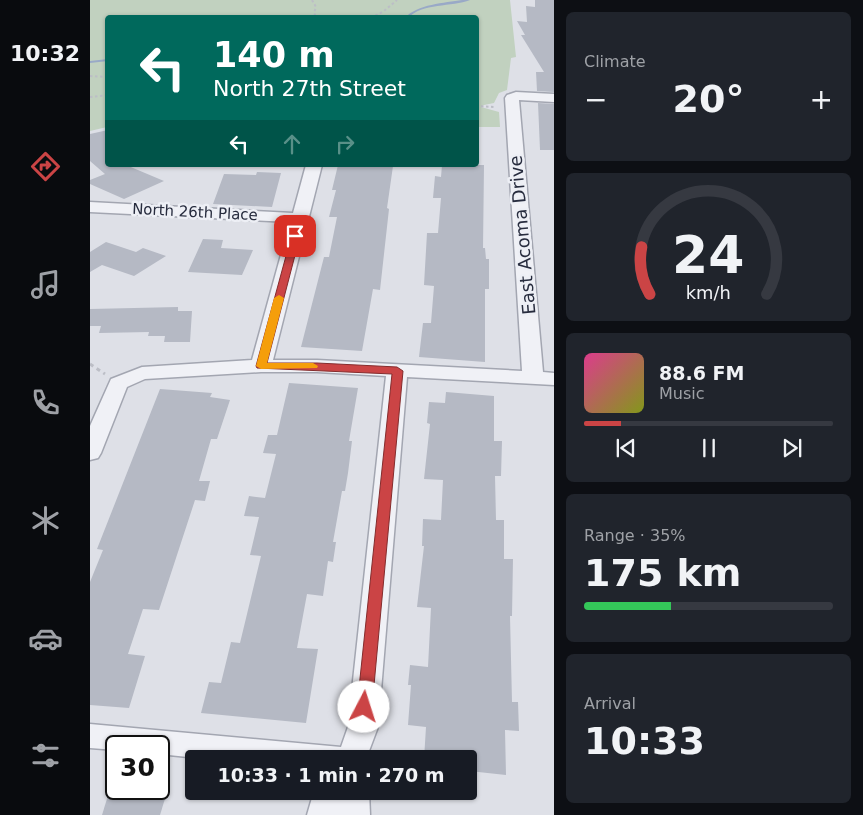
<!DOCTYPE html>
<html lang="en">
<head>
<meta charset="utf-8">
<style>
	:root { --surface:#171b24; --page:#20242c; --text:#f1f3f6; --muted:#9ea1a6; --line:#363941; --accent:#cb4445 }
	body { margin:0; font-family:"DejaVu Sans",sans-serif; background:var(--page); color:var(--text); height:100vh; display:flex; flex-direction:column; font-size:19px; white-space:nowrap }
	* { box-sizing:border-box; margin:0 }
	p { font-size:16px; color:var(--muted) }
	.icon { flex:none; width:28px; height:28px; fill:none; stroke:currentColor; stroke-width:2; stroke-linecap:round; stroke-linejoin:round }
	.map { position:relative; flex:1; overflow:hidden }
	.panel { display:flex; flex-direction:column; gap:12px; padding:12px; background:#0d0f14; width:309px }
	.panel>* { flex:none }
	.top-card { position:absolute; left:15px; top:15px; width:374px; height:152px; border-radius:5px; box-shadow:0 1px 4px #0004; background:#00695c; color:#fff; overflow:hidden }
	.speed { position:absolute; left:15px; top:735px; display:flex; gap:10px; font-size:25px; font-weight:700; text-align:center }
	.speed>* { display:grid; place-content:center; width:65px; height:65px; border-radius:50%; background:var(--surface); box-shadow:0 1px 4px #0004; line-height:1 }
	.speed .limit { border:2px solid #111; border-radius:8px; background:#fff; color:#111 }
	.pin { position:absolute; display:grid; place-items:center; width:42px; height:42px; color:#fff; margin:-21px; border-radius:10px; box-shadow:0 2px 8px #0006 }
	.me { position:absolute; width:55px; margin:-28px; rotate:5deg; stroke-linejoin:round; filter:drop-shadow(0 0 4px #0008) }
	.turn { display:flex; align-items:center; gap:18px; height:105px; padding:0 25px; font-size:22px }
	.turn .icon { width:65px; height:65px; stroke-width:2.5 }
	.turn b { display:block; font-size:35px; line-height:42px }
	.lanes { display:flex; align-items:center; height:48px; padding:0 25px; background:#0003; justify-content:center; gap:25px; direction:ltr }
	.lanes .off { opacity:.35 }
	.big { font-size:38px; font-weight:600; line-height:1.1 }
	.panel .tile { flex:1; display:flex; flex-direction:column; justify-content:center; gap:8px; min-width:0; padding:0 18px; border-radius:8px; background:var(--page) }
	.panel .dial { align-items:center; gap:0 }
	.dial svg { height:130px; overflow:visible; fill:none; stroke:var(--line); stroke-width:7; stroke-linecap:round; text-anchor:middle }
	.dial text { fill:var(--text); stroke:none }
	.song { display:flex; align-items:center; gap:15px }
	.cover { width:60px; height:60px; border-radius:8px; background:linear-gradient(135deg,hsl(330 70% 55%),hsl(70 70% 35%)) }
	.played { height:5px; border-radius:2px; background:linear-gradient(90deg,var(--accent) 15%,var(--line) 15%) }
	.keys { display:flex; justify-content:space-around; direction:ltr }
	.heat { display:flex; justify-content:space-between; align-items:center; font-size:28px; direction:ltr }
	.charge { height:8px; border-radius:4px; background:linear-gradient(90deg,#34c759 35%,var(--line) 0) }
	.trip { position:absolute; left:95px; top:750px; width:292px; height:50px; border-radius:5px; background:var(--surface); box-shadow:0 1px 4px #0004; font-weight:600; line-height:50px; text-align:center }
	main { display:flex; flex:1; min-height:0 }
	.menu { display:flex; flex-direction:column; width:90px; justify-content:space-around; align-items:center; background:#090b0e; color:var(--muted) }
	.menu .icon { width:35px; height:35px }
	.menu .current { color:var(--accent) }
	.menu b { font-size:22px; color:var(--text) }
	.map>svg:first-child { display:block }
	.green { fill:#c1d1bf }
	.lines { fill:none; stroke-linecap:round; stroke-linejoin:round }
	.stream { fill:#99a9c7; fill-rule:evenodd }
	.building { fill:#b5b9c4 }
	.minor-casing { stroke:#a3a6b1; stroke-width:3 }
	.path-far1 { stroke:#bcbec6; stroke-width:2; stroke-dasharray:2.5 2.5; stroke-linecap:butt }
	.path { stroke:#bcbec6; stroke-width:3; stroke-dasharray:4 4; stroke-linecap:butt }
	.minor { fill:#f0f1f6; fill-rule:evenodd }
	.route { fill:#cb4445; stroke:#842c2d }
	.slow { fill:#f59e0b }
	.labels { text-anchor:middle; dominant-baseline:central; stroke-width:5; stroke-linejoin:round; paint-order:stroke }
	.far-street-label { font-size:15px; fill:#272c3e; stroke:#edeff5 }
	.street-label { font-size:18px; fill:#272c3e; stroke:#edeff5 }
</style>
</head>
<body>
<main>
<nav class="menu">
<b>10:32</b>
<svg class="icon current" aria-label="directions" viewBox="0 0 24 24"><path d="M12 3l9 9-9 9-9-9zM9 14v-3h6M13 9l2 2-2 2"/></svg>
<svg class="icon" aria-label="music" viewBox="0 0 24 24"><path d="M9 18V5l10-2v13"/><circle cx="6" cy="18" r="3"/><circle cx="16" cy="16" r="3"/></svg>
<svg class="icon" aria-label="phone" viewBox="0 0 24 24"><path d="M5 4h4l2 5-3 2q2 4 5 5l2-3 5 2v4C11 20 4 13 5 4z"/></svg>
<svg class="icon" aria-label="climate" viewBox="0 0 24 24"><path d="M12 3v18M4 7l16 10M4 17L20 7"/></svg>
<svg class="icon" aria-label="car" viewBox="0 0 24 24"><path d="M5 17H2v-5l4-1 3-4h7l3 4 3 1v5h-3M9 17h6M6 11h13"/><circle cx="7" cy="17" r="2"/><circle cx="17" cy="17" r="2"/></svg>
<svg class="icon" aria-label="filters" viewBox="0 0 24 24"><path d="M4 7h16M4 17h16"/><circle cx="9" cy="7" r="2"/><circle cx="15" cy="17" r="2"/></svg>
</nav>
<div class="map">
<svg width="465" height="815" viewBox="0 0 465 815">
	<rect width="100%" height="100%" fill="#dee0e7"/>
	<polygon class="green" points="0,0 420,0 426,57 421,58 417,90 409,93 404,103 394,105 391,107 409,112 410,127 386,127 386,18 18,18 17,127 0,131"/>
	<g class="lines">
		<g class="stream">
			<path d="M 372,0 L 380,0 C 362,7 332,3 318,18 L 315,18 C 327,4 355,3 372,0 Z"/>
			<polygon points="18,59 18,61 0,63 0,61"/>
		</g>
	</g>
	<g class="building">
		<polygon points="445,0 465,0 465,92 447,91 446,72 454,72 431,35 435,35 427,21 437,22 436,6 445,7"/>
		<polygon points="448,103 465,104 465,150 450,150"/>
		<polygon points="18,130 18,165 36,165 74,181 34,199 0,184 0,180 15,174 0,161 0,134"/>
		<polygon points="248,165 303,166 297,208 299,209 290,290 283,289 272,351 211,347 234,257 239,257 247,217 239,217 246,190 242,190"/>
		<polygon points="352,165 394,165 393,248 395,248 396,259 399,259 399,289 395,289 395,362 329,357 333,323 341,323 344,286 334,285 337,233 348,233 351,198 343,198 345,176 351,177"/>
		<polygon points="167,172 191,173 182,207 123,204 134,174 166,175"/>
		<polygon points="113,239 133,240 131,248 163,250 152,275 98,272"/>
		<polygon points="16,242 46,252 53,248 76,256 44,276 12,265 0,272 0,252"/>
		<polygon points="88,307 88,311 102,311 100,342 74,342 75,336 58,336 59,332 9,333 11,326 0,326 0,309"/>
		<polygon points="199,383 268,388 259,441 262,441 258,473 255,491 252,491 243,542 246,542 243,562 238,561 233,596 217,594 207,648 228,649 216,723 111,713 119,682 131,683 141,642 150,643 171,556 160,555 169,517 154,516 159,496 175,498 186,454 173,453 178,435 187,435"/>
		<polygon points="70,389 122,393 120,397 140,400 127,439 121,439 109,481 120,481 115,501 105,500 69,610 53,609 38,654 55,656 39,708 0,705 0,582 13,550 7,549"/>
		<polygon points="356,392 404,396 404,441 412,441 411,476 405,476 406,520 414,520 414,559 423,559 422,616 420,616 422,702 428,702 429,731 415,730 416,775 379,771 379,759 334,759 336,727 318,725 321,685 318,685 320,665 338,667 341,608 327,607 334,546 332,546 333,519 351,520 353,480 334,479 340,424 337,423 339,402 355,403"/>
		<polygon points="20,789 78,789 70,815 12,815"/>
	</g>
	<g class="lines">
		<defs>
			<g id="minor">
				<polygon points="426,92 465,94 465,102 429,100 453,372 465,373 465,385 317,377 288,727 276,759 117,759 69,754 69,746 26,746 26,750 0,748 0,724 251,747 258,727 296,376 227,372 171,372 55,379 37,387 11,453 8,458 0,460 0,426 21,379 52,367 162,360 200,222 0,212 0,202 203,213 216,165 232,165 183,360 227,360 432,371 415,98 417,95"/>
				<polygon points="224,791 279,791 280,815 217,815"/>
			</g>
		</defs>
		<use href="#minor" class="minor-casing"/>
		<g class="path-far1">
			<polyline points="222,0 226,7 224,13 227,18"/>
			<polyline points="281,18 294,11 307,0"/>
			<polyline points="0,76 18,77"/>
			<polyline points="0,97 18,95"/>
			<polyline points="386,106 405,107"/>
		</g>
		<polyline class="path" points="0,364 15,374"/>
		<use href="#minor" class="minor"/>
	</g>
	<polygon class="route" points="202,234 205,234 210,236 177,363 227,363 307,367 313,371 282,707 280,712 274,713 269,712 267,707 302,374 167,368 166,366"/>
	<polygon class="slow" points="189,295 194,298 177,363 223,363 228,366 227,368 171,369 166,366 184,298"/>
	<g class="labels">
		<g class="far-street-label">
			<text transform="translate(105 212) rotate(3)">North 26th Place</text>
		</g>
		<g class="street-label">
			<text transform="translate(432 235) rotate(-95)">East Acoma Drive</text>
		</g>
	</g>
</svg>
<div class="speed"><div class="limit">30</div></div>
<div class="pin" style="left:205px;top:236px;background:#d93025"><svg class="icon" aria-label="arrive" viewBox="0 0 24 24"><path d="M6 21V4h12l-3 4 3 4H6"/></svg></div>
<svg class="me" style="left:274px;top:707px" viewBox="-20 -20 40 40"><circle r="19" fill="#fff"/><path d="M0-13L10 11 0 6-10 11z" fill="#cb4445"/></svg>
<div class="trip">10:33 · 1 min · 270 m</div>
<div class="top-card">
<div class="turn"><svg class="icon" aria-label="left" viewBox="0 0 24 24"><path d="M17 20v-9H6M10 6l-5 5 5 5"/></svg><div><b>140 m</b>North 27th Street</div></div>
<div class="lanes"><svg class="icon" aria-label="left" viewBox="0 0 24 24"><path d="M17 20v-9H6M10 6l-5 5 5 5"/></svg><svg class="icon off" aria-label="ahead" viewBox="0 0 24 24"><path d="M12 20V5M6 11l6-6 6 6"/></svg><svg class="icon off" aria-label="right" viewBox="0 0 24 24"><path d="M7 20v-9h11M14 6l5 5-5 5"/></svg></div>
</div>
</div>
<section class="panel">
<div class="tile"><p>Climate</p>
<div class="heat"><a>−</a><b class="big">20°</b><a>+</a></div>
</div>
<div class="tile dial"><svg viewBox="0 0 100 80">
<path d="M14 69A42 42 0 1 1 86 69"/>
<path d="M14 69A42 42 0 0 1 9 40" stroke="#cb4445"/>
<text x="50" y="56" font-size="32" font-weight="700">24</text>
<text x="50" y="72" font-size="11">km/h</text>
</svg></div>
<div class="tile">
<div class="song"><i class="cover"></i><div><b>88.6 FM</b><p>Music</p></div></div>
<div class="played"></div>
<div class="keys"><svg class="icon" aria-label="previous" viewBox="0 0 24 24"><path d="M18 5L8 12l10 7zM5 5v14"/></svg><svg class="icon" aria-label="pause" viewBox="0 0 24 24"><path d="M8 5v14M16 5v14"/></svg><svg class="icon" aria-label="next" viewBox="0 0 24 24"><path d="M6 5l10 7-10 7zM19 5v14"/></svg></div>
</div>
<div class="tile"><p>Range · 35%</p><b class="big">175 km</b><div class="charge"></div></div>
<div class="tile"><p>Arrival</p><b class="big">10:33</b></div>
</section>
</main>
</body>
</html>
